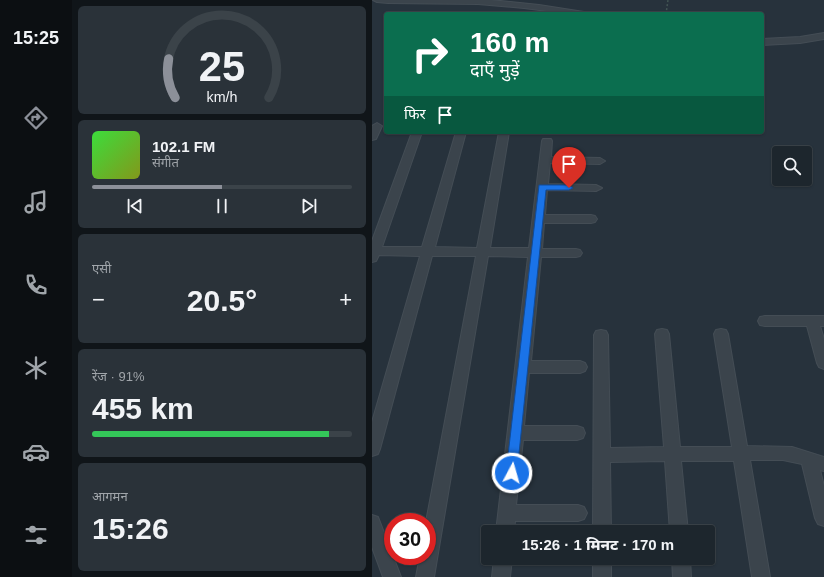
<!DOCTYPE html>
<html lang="hi">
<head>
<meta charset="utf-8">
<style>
	:root { --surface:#1d262d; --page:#2a3239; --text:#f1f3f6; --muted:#a0a5aa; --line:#3b4349; --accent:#8c9099 }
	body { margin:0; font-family:Arial,"Noto Sans Devanagari",sans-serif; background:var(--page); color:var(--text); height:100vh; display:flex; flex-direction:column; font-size:15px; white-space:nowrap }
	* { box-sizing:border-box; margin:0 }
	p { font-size:13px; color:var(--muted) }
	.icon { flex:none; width:22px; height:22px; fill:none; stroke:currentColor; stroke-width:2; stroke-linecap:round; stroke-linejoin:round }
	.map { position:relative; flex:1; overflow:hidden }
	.side { display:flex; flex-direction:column; gap:6px; padding:6px; background:#101519; width:300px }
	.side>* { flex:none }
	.guide { position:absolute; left:12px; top:12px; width:380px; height:122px; border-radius:4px; box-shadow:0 1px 3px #0004,0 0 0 1px var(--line); background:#0b6e4f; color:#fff; overflow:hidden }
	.tools { position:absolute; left:400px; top:146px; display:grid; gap:8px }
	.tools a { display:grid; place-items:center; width:40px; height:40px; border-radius:4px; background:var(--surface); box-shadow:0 1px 3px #0004,0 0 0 1px var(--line); font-size:20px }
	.speed { position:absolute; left:12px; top:513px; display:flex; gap:8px; font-size:20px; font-weight:700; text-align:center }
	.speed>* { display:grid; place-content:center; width:52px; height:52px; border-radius:50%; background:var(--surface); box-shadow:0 1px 3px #0004,0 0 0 1px var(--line); line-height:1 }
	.speed .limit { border:6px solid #d22; background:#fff; color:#111 }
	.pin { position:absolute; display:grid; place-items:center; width:34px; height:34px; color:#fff; margin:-41px -17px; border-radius:50% 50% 50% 0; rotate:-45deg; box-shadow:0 0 4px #0007 }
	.pin .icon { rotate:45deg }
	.me { position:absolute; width:44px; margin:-22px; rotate:6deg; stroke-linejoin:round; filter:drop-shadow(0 0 3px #0008) }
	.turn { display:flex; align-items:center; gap:14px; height:84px; padding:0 20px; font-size:18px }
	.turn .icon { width:52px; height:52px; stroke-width:2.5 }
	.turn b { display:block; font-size:28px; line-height:34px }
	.then { display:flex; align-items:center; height:38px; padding:0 20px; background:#0003; gap:8px; font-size:15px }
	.big { font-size:30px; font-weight:800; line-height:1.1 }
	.side .card { flex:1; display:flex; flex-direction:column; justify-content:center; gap:6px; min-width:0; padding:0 14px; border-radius:6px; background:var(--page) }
	.side .dial { align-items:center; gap:0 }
	.dial svg { height:104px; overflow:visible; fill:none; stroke:var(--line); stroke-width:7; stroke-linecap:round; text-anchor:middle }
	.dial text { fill:var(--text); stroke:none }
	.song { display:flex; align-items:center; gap:12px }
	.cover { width:48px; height:48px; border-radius:6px; background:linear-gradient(135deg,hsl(120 70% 55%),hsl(70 70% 35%)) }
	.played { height:4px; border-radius:2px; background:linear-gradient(90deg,var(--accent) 50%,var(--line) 50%) }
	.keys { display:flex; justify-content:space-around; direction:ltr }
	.heat { display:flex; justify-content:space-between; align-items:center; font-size:22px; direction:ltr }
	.charge { height:6px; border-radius:3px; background:linear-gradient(90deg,#34c759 91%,var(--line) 0) }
	.trip { position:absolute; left:109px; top:525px; width:234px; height:40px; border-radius:4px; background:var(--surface); box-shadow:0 1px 3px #0004,0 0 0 1px var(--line); font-weight:800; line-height:40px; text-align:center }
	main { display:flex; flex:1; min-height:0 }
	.menu { display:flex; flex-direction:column; width:72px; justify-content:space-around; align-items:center; background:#0c0f12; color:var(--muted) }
	.menu .icon { width:28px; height:28px }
	.menu .selected { color:var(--accent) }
	.menu b { font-size:18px; color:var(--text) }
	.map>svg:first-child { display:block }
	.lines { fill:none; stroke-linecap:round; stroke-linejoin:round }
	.minor-casing { stroke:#444d55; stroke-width:2 }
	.path { stroke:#425554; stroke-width:1.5; stroke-dasharray:2 2; stroke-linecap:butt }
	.minor { fill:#3b444c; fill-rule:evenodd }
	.route { fill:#1a73e8; stroke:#114b97 }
</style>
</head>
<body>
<main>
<nav class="menu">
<b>15:25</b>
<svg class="icon selected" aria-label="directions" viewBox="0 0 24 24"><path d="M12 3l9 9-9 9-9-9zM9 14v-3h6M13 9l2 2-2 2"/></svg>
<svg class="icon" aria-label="music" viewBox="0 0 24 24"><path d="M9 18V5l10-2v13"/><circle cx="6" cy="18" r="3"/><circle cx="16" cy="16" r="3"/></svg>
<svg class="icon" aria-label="phone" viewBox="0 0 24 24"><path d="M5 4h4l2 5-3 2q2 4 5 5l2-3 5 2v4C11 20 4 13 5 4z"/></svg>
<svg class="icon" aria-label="climate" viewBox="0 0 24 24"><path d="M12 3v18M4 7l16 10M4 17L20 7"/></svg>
<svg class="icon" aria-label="car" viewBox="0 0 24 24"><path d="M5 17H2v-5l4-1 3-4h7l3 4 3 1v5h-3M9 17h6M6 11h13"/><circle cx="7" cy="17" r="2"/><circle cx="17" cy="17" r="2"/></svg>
<svg class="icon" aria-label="filters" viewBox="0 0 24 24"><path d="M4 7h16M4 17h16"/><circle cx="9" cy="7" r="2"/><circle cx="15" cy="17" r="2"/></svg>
</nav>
<section class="side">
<div class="card dial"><svg viewBox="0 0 100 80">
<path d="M14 69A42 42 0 1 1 86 69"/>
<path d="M14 69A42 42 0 0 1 9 39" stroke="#8c9099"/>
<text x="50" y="56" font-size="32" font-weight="700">25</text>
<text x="50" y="72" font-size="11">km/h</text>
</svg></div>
<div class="card">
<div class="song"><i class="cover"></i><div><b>102.1 FM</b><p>संगीत</p></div></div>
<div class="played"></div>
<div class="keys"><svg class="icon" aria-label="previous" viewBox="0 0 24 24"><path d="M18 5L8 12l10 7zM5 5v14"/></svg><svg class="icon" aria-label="pause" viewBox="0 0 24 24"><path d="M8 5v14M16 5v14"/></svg><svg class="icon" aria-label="next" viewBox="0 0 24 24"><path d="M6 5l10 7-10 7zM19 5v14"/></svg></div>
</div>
<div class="card"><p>एसी</p>
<div class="heat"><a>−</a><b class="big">20.5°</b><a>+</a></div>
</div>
<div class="card"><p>रेंज · 91%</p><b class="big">455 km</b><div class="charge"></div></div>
<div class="card"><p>आगमन</p><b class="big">15:26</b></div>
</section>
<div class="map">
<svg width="452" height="577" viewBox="0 0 452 577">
	<rect width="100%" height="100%" fill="#27323c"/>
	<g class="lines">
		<defs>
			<g id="minor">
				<polygon points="1,0 119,0 167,5 212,12 216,14 198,14 152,8 106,4 16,3 5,2"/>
				<polygon points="452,33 452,39 428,43 390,45 390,39 428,37"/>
				<polygon points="5,123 10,126 4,139 0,140 0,126"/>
				<polygon points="40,132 50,132 10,247 50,247 84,132 94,132 63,247 105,248 127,132 137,132 118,248 157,248 170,141 171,139 179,139 180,141 179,157 228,158 233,161 228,164 178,163 176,184 224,185 230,188 224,191 175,190 173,215 219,215 223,216 225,219 223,222 219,223 172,223 170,249 204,249 208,250 210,253 208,256 204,257 169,257 159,361 208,361 213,363 215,367 213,371 208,373 157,373 152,426 205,426 211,428 213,433 211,438 205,440 151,440 144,505 206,505 212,507 215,513 212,519 206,521 143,521 142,532 124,532 156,257 116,256 62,577 44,577 48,556 55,556 54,522 104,256 60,256 8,449 6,454 0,456 0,422 48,256 7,255 4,261 0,262 0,241"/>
				<polygon points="393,316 452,316 452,326 448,326 452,339 452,369 447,367 445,363 435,326 393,326 388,325 386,321 388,317"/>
				<polygon points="290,329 295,330 297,334 308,447 360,447 342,334 344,330 349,329 354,330 356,334 375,446 420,447 452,457 452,471 448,470 452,486 452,526 446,524 443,518 430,464 411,460 378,460 398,577 380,577 362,461 309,461 316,532 298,532 293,461 238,462 239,532 221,532 222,335 224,331 229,330 234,331 236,335 238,448 292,447 283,334 285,330"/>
				<polygon points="0,515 6,517 29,577 11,577 0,547"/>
				<polygon points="122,558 140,558 138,577 120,577"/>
				<rect x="221" y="558" width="18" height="19"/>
				<polygon points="300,558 318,558 319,577 301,577"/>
			</g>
		</defs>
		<use href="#minor" class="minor-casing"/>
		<polyline class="path" points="294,14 296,0"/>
		<use href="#minor" class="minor"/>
	</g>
	<polygon class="route" points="167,185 197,185 201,188 197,190 174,190 145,473 144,476 140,478 136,476 134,473"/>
</svg>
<div class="tools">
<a><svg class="icon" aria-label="search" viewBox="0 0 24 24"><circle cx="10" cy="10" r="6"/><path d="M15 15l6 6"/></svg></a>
</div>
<div class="speed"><div class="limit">30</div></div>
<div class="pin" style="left:197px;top:188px;background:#d93025"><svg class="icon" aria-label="arrive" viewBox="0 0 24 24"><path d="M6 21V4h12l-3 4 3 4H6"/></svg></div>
<svg class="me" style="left:140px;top:473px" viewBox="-20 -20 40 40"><circle r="17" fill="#1a73e8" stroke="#fff" stroke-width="3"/><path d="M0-11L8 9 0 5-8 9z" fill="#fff"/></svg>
<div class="trip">15:26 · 1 मिनट · 170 m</div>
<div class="guide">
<div class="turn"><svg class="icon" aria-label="right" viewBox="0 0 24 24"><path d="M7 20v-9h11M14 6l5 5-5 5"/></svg><div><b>160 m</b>दाएँ मुड़ें</div></div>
<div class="then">फिर<svg class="icon" aria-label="arrive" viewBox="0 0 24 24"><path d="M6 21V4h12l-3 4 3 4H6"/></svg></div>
</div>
</div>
</main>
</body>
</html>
